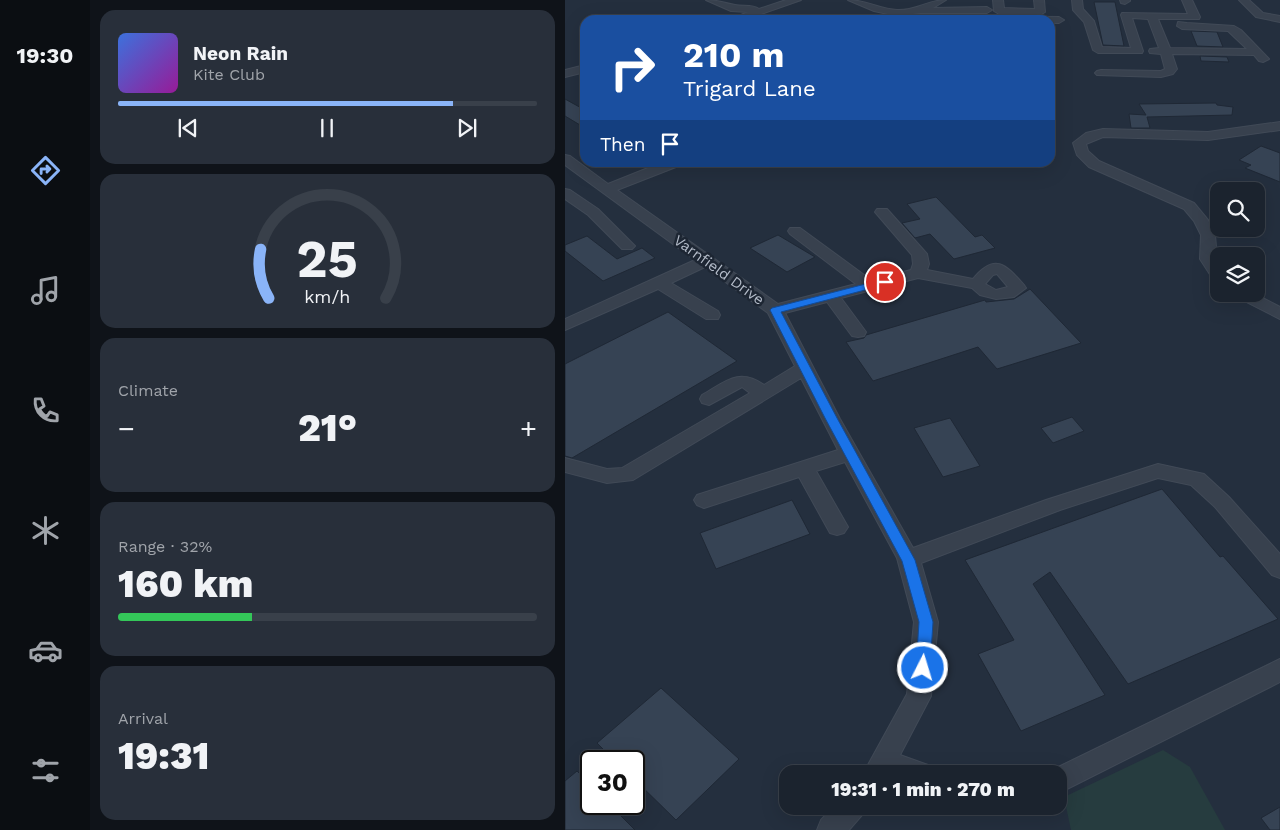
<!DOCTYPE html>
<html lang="en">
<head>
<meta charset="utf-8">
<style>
	:root { --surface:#1b232e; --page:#282f3a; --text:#f1f3f6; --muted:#a0a4aa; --line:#39404a; --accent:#8ab4f8 }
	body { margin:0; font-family:"Work Sans",sans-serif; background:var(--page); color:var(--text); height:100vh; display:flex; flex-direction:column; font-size:19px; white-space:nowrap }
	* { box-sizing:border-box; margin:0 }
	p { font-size:16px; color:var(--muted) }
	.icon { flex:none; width:28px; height:28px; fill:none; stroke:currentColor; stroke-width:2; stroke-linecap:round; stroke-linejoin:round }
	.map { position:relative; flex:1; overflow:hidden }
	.drawer { display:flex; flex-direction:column; gap:10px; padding:10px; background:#0f1319; width:475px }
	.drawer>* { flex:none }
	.guide { position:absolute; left:15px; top:15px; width:475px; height:152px; border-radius:15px; box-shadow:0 5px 20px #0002,0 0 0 1px var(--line); background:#1a4fa0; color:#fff; overflow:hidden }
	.tools { position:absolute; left:645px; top:182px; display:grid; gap:10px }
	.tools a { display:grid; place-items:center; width:55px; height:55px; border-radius:10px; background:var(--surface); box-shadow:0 5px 20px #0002,0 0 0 1px var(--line); font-size:25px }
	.speed { position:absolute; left:15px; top:750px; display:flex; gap:10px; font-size:25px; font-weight:700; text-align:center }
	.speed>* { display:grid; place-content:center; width:65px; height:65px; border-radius:50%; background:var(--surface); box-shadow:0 5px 20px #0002,0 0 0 1px var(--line); line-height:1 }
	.speed .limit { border:2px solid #111; border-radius:8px; background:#fff; color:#111 }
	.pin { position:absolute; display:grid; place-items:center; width:42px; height:42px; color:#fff; margin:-21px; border:2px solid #fff; border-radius:50%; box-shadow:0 1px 5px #0007 }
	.me { position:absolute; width:55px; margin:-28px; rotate:5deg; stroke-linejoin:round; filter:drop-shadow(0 0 4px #0008) }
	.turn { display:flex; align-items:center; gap:18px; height:105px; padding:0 20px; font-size:22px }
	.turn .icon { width:65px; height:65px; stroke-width:2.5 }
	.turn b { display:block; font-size:35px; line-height:42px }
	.then { display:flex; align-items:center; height:48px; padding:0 20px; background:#0003; gap:10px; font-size:19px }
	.big { font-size:38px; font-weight:800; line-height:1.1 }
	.drawer .tile { flex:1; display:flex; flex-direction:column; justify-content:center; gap:8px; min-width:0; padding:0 18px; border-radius:15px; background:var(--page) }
	.drawer .dial { align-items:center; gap:0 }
	.dial svg { height:130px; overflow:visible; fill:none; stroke:var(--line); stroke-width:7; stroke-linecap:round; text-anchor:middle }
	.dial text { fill:var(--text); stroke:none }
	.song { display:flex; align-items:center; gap:15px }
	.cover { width:60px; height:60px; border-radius:8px; background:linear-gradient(135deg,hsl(220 70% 55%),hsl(300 70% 35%)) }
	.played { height:5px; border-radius:2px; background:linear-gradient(90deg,var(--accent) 80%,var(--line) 80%) }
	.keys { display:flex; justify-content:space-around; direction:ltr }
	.heat { display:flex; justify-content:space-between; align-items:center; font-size:28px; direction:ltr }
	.charge { height:8px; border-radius:4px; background:linear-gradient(90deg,#34c759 32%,var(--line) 0) }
	.trip { position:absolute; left:214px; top:765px; width:288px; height:50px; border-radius:15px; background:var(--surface); box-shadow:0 5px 20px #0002,0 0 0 1px var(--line); font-weight:800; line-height:50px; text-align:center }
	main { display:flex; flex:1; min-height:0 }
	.tab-bar { display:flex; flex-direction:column; width:90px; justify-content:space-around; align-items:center; background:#0b0e12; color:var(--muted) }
	.tab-bar .icon { width:35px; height:35px }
	.tab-bar .active { color:var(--accent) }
	.tab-bar b { font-size:22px; color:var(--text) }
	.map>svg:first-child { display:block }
	.green { fill:#263c3f }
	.building { fill:#364354; stroke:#1f2835 }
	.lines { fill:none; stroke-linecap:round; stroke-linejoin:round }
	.minor-casing { stroke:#414a57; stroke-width:2 }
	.minor { fill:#38414e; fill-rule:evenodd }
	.route { fill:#1a73e8; stroke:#114b97 }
	.labels { text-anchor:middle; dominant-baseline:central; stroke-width:5; stroke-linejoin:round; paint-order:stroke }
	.street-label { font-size:15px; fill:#b4bcc9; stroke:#1d2633 }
</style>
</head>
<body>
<main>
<nav class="tab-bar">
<b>19:30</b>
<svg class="icon active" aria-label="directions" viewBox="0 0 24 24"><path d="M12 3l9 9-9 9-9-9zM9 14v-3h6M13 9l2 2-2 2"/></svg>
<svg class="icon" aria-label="music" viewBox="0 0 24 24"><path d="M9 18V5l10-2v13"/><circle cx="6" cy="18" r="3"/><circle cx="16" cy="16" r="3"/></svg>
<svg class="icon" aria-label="phone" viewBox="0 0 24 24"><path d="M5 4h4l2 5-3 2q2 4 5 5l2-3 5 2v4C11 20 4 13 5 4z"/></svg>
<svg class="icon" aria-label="climate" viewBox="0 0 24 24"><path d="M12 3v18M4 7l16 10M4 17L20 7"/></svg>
<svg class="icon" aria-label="car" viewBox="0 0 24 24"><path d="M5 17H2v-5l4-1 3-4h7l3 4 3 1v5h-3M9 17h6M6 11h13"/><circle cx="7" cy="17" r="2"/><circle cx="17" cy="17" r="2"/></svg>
<svg class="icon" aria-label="filters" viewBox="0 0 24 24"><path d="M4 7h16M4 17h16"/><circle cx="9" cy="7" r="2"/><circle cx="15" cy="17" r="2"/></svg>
</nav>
<section class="drawer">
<div class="tile">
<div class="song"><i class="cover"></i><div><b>Neon Rain</b><p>Kite Club</p></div></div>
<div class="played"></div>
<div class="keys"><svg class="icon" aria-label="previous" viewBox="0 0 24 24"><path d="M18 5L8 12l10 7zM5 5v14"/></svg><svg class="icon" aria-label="pause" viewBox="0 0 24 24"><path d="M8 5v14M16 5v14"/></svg><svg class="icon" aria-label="next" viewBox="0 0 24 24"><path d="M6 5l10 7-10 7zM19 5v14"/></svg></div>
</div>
<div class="tile dial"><svg viewBox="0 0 100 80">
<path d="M14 69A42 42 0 1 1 86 69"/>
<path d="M14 69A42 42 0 0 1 9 39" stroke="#8ab4f8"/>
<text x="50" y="56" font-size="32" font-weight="700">25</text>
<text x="50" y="72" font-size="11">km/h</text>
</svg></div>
<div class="tile"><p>Climate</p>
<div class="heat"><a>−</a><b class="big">21°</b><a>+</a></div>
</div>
<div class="tile"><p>Range · 32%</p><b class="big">160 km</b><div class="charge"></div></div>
<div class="tile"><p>Arrival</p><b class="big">19:31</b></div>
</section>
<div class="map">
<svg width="715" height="830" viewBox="0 0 715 830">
	<rect width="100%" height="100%" fill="#242f3e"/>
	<polygon class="green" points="598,750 625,767 660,830 506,830 499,797"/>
	<g class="building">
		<polygon points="529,2 550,2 559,46 538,45"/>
		<polygon points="626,31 652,32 658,47 632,46"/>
		<polygon points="635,56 662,57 664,62 636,61"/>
		<polygon points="0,99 20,110 20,128 0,116"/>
		<polygon points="651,103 652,105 668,107 667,115 582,117 585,128 566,128 564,114 581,115 574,104"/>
		<polygon points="696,146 715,153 715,182 680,168 686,165 674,160"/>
		<polygon points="371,197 410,237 417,235 430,248 389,259 365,234 350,238 337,223 355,219 342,204"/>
		<polygon points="213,235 250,257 222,272 185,248"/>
		<polygon points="22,236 52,259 77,248 90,258 38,281 0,251 0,245"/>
		<polygon points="465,289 516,343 432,369 413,347 308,381 281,342 299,338 301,335 420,300 421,302 449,299"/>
		<polygon points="103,312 172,361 7,458 0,456 0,364"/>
		<polygon points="507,417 519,431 488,443 476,428"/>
		<polygon points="385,418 415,466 378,477 349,428"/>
		<polygon points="597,489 655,557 658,556 713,619 563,684 485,572 468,584 540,695 456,731 413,654 449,640 400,560"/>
		<polygon points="227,500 245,534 151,569 135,533"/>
		<polygon points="96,688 174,759 111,820 69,779 69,761 50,761 32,743"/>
		<polygon points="12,771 26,785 26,804 44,804 70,830 0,830 0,781"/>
		<polygon points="715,807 715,830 705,830 696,818"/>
	</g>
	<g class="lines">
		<defs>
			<g id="minor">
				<path d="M 141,0 C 152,0 159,3 170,5 C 178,7 187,4 194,9 L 221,0 L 236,0 L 179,20 L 164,20 L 183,12 L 166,11 Z"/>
				<path d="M 283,0 C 301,0 315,9 332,10 C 350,11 363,0 381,0 L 368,8 L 422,7 L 427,10 L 422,13 L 355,13 L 332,16 L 309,11 Z"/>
				<polygon points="428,0 438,0 439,8 470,9 469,0 479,0 480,12 475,15 434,14 429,11"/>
				<polygon points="507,0 517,0 518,9 529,21 537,47 566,48 556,15 557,13 623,14 617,0 627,0 635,17 634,19 593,19 605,48 682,49 663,31 617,29 612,26 613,22 622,23 669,26 676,30 704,59 698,62 694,61 689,55 607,54 612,69 608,74 596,77 532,75 530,73 532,71 536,70 596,71 600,69 596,54 585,53 584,51 585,49 594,48 583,19 567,18 578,51 577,53 533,53 528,50 519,22 508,10"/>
				<polygon points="555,0 565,0 565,1 560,4 556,3"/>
				<polygon points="674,0 684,0 698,13 715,16 715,22 691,17"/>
				<polygon points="423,16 494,17 499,20 494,23 485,23 485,20 419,20 419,17"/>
				<polygon points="20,65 20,72 0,77 0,70"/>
				<polygon points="715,122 715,130 643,140 538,137 521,144 523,151 534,161 629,203 643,220 650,235 654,281 648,279 635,259 636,235 629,221 619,209 524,167 512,155 508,143 521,133 538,129 643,132"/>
				<path d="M 0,155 L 5,156 L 43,184 L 98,162 L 117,162 L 116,165 L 52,190 L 213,304 L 291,284 L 225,234 L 223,231 L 225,228 L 235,228 L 306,280 L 346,270 L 348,264 L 347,255 L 310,212 L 312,209 L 322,209 L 362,254 L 364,264 L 362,270 L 408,279 C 430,252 441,265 459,285 L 461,288 L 449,297 L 431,299 L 415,295 L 407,288 L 353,278 L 276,298 L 301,332 L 299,336 L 293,337 L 287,336 L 262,302 L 220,313 L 275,419 L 348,548 L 481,500 L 593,464 L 639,474 L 664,497 L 715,554 L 715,578 L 707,575 L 650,507 L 626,485 L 593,478 L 495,510 L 356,563 L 373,622 L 366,696 L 335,755 L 363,765 L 367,774 L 298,774 L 342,694 L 349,622 L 332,558 L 280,462 L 251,471 L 283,527 L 279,533 L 272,535 L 265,533 L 234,477 L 139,508 L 132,505 L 129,500 L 132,495 L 273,450 L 236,378 L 68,480 L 42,483 L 0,472 L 0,458 L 42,469 L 57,468 L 185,393 L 177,387 L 144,405 L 137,403 L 135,399 L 137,395 C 160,382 174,367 199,385 L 230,366 L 203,313 L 140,267 L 106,283 L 153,311 L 155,315 L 153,319 L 141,319 L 93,289 L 0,330 L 0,319 L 130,260 L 0,165 ZM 432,274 L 443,287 L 431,290 L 422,285 L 420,284 L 428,275 Z"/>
				<polygon points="0,189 5,190 33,209 70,246 67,249 57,249 23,215 0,199"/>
				<polygon points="670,294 690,294 715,307 715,319 672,297"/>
				<polygon points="715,659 715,682 492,794 492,774 482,774 483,772"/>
				<polygon points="269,806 300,806 297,815 284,830 252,830 256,820"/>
			</g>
		</defs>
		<use href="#minor" class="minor-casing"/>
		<use href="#minor" class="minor"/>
	</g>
	<polygon class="route" points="320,279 323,279 323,284 216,312 272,418 350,560 368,622 365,668 363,673 358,675 353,673 351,668 354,622 337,561 260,418 205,310 207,308"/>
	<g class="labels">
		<g class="street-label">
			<text transform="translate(154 270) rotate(36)">Varnfield Drive</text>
		</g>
	</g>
</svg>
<div class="tools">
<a><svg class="icon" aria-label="search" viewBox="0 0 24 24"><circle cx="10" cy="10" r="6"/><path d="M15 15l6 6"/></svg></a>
<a><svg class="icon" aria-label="layers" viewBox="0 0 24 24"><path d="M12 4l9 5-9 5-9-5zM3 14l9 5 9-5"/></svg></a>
</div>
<div class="speed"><div class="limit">30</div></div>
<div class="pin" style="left:320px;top:282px;background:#d93025"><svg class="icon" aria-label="arrive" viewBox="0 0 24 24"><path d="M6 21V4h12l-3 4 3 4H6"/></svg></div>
<svg class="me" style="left:358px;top:668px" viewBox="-20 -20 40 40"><circle r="17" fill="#1a73e8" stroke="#fff" stroke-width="3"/><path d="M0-11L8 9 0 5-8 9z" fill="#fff"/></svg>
<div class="trip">19:31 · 1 min · 270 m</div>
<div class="guide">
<div class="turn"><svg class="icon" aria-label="right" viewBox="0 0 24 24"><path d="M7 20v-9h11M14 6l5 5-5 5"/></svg><div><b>210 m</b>Trigard Lane</div></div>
<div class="then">Then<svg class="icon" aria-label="arrive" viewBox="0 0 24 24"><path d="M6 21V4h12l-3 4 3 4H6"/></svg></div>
</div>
</div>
</main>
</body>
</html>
